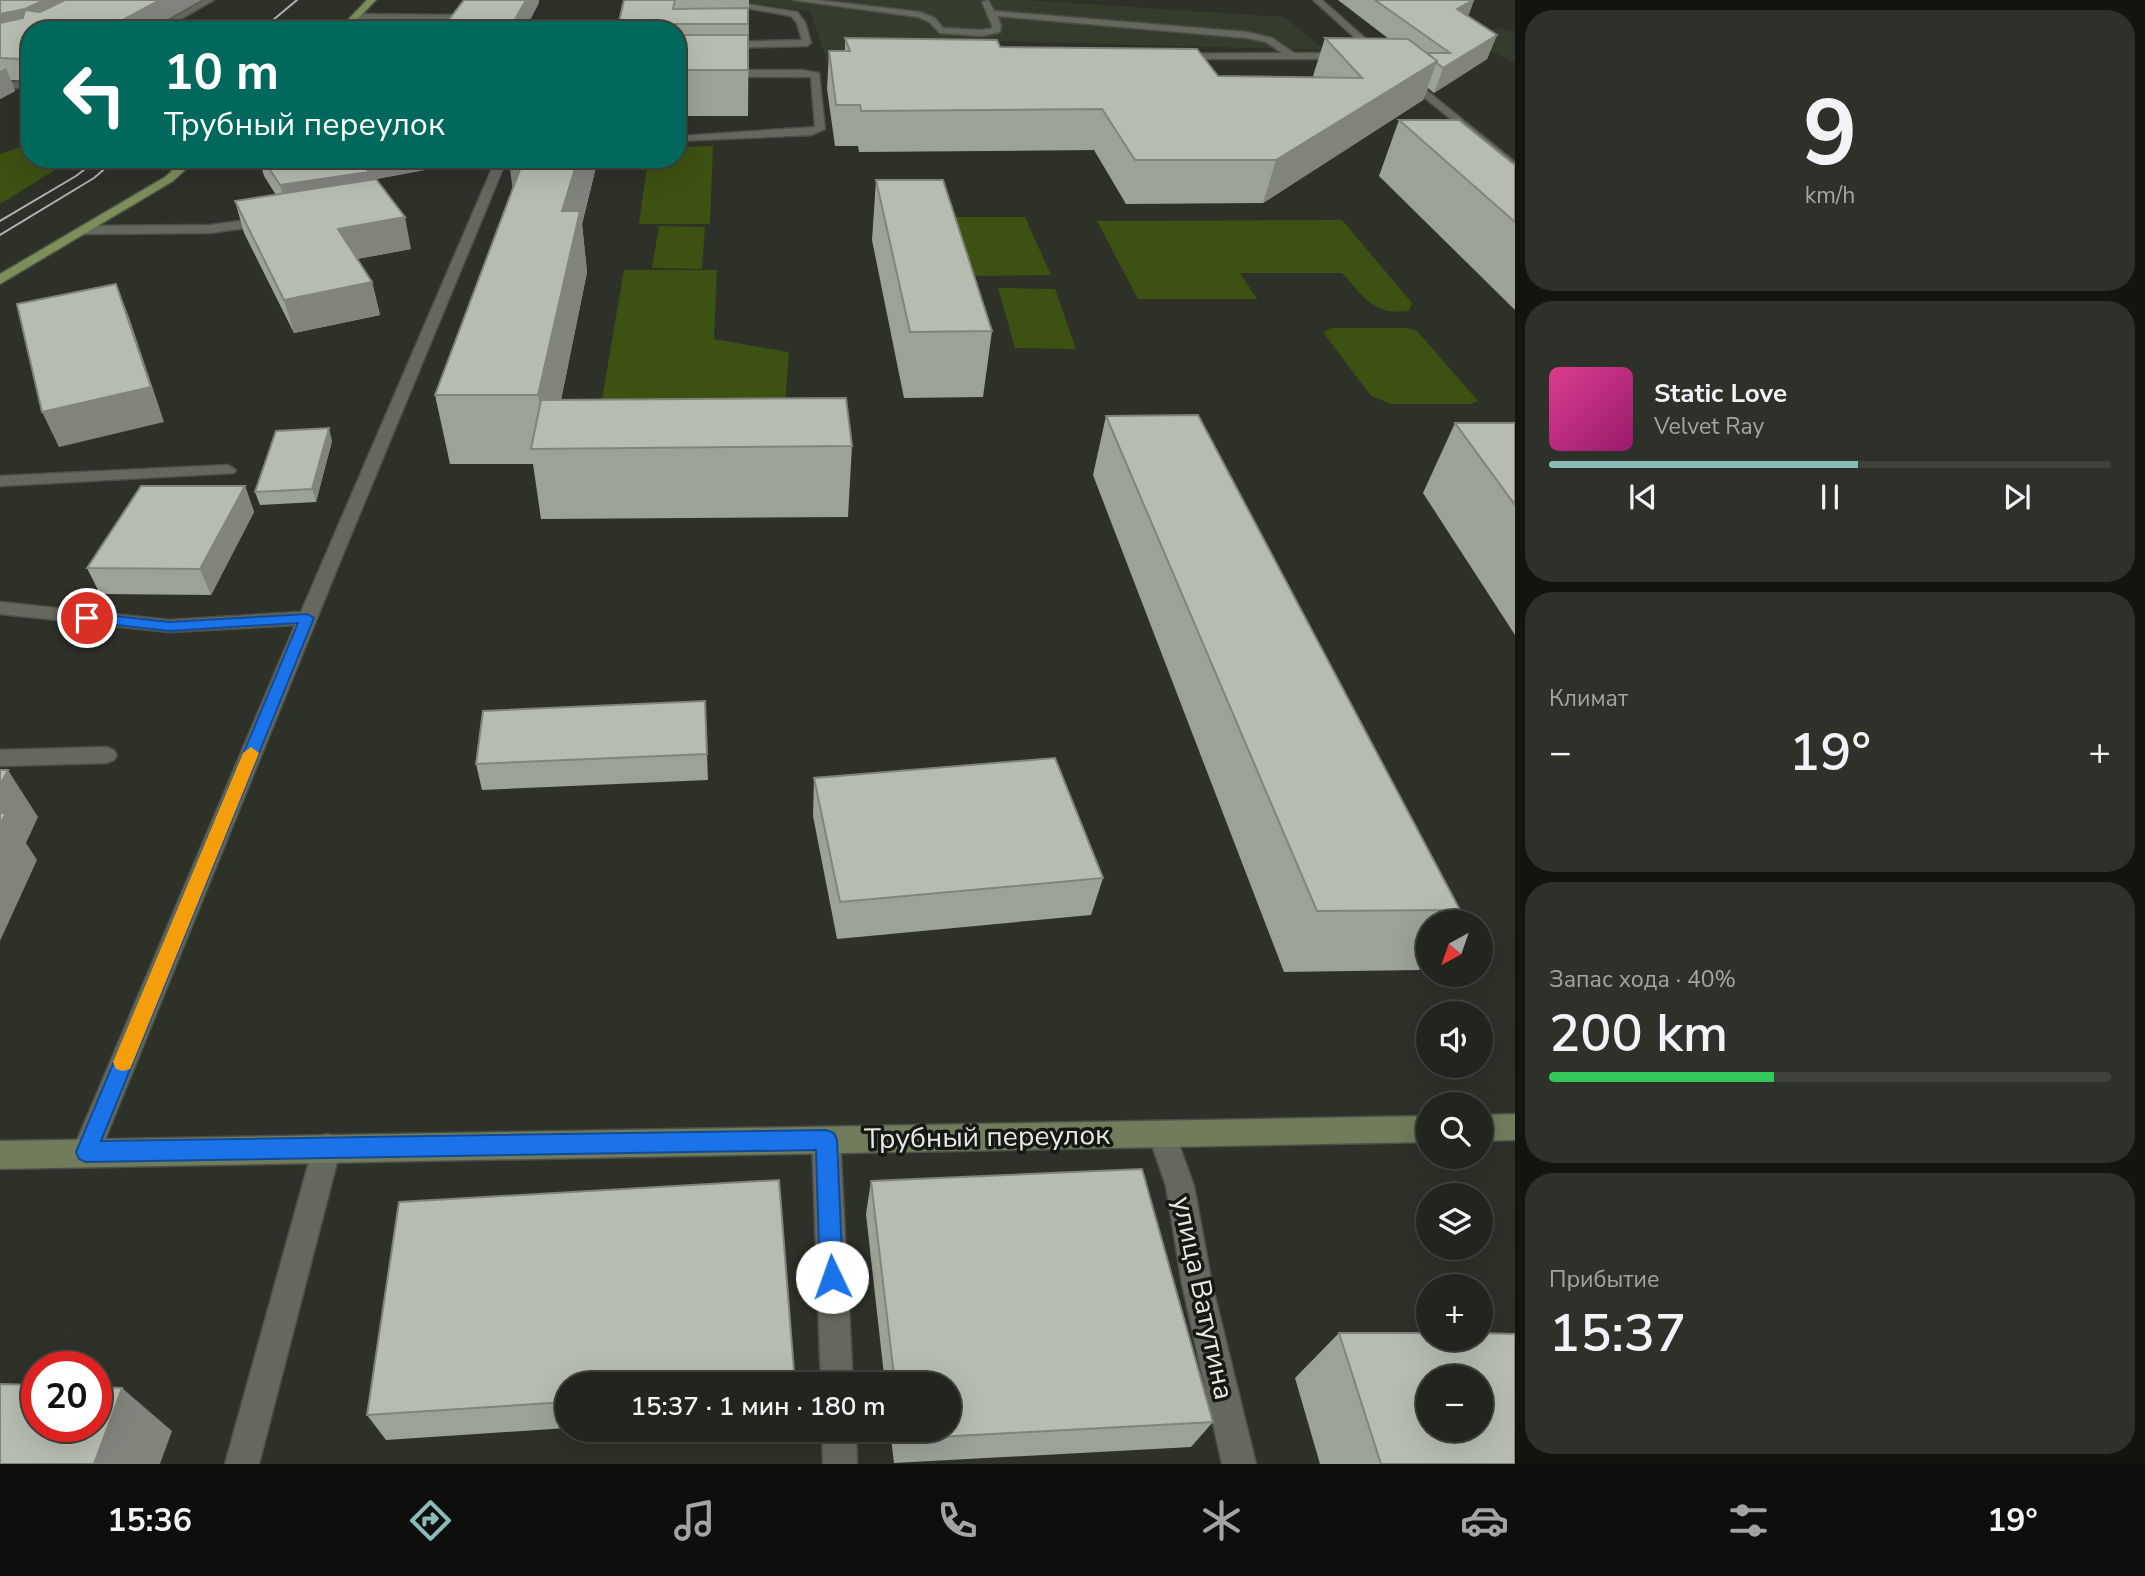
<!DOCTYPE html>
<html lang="ru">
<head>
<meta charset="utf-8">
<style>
	:root { --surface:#22251d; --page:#2e312a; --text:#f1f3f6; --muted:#a2a5a4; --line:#3f423b; --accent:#8bbbb9 }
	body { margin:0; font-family:"Nunito Sans",sans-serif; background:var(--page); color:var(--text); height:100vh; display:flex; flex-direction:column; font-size:26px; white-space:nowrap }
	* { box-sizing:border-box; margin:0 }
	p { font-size:23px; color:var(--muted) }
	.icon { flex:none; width:38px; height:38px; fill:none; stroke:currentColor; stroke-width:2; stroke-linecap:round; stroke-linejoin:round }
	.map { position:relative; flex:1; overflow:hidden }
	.drawer { display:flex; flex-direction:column; gap:10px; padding:10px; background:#131410; width:630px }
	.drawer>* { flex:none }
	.hud { position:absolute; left:21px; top:21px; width:665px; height:147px; border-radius:28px; box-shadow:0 7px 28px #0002,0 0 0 2px var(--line); background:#00695c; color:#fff; overflow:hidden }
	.needle { width:46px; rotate:220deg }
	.fabs { position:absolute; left:1416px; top:910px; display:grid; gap:14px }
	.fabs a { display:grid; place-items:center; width:77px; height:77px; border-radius:50%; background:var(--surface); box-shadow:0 7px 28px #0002,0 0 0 2px var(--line); font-size:35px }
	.speed { position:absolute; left:21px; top:1351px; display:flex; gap:14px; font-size:35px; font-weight:700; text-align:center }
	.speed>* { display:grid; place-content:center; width:91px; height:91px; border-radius:50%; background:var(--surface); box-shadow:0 7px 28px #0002,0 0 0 2px var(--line); line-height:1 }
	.speed .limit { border:10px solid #d22; background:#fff; color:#111 }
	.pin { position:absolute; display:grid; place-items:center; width:60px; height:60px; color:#fff; margin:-30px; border:4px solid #fff; border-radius:50%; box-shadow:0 2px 7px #0007 }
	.me { position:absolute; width:77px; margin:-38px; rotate:357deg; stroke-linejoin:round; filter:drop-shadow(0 0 5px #0008) }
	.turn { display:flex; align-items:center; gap:24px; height:147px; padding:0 28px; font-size:32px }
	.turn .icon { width:91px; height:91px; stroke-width:2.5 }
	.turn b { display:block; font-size:49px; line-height:60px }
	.big { font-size:52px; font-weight:600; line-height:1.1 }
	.drawer .card { flex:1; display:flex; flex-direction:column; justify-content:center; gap:10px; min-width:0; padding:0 24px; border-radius:28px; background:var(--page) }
	.drawer .dial { align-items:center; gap:0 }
	.dial b { font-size:91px; line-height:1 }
	.song { display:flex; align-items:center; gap:21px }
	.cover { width:84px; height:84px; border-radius:10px; background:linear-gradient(135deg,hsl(330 70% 55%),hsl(320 70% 35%)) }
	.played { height:7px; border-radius:4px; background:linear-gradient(90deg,var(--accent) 55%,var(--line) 55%) }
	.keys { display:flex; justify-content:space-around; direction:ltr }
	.heat { display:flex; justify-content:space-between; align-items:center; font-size:38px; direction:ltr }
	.charge { height:10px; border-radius:5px; background:linear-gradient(90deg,#34c759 40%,var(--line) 0) }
	.trip { position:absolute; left:555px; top:1372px; width:406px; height:70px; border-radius:35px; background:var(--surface); box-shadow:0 7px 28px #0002,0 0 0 2px var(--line); font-weight:600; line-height:70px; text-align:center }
	.menu { display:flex; height:112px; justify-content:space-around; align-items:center; background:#0e0f0c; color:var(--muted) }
	.menu .icon { width:49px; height:49px }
	.menu .on { color:var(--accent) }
	.menu b { font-size:32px; color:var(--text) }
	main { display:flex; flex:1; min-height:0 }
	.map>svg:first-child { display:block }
	.built { fill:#363c2c }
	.green { fill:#3d5112 }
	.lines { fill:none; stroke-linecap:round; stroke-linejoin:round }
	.lane-casing { stroke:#4c4f47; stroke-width:3 }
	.street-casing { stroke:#4c4f47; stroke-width:3 }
	.secondary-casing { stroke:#4c4f47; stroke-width:3 }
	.primary-casing { stroke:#4c4f47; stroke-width:3 }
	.lane { fill:#64685d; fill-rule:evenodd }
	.street { fill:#64685d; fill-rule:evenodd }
	.secondary { fill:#707c5b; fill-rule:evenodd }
	.primary { fill:#7c8f59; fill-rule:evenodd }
	.tram { stroke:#b1b5ad; stroke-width:2 }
	.wall { fill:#9da297 }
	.shaded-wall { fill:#80847b }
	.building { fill:#b7bcb0; stroke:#80847b; stroke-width:2; fill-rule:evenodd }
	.route { fill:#1a73e8; stroke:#114b97; stroke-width:2 }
	.slow { fill:#f59e0b }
	.labels { text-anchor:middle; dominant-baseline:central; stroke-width:7; stroke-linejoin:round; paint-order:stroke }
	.near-street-label { font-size:28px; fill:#e7eae3; stroke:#161814 }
</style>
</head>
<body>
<main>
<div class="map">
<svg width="1515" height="1464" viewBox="0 0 1515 1464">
	<rect width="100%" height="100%" fill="#2d3127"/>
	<g class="built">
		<polygon points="726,0 1028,0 1284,17 1325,50 923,39 835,84 810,11"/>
		<polygon points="1497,28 1515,32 1515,63 1488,50 1480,36"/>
	</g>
	<g class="green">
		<polygon points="30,144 30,159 73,159 0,204 0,154"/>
		<polygon points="713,146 710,224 639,224 648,159 677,159 677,147"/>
		<polygon points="948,217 1025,217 1051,275 968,276"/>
		<path d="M 1342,220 L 1412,303 L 1409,311 C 1374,316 1363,296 1342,273 L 1240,273 L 1257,299 L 1138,299 L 1097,221 Z"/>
		<polygon points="659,226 705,227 702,269 652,268"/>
		<polygon points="624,270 717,270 714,339 789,352 784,417 599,417"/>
		<polygon points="998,288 1055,289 1076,349 1015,348"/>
		<polygon points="1332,328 1407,328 1417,331 1478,401 1471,404 1391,404 1371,396 1323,332"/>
	</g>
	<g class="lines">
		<defs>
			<g id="lane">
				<polygon points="204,0 214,0 162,30 151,30"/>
				<polygon points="701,0 721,0 797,12 805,22 811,43 807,46 677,49 677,43 802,40 797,23 791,16"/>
				<polygon points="793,0 817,0 920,12 935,18 943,28 982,30 993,28 982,2 988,0 994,11 1247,32 1272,38 1294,53 1345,53 1350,56 1345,59 1174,59 1171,58 1171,54 1282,53 1266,42 1247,38 997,16 1001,25 1000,32 982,36 940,33 929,22 918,17"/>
				<polygon points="467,2 474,4 459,21 355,20 351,17 355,14 457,15"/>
				<polygon points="677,70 802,70 819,73 825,129 812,135 677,141 677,137 681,136 815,127 811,77 677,76"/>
				<polygon points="0,81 30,83 30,89 0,87"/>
				<polygon points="496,159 507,159 344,552 100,1152 96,1162 86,1166 76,1162 72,1152 295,625 169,632 0,614 0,602 169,620 301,612"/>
				<polygon points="270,217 274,218 274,224 210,233 84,234 78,230 84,226 210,225"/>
				<polygon points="228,465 236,470 234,473 0,486 0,476"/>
				<polygon points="106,747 114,750 117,755 114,760 106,763 0,766 0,750"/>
				<polygon points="826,1127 836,1131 840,1140 853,1384 821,1384 812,1140 816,1131"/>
				<polygon points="327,1134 337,1137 341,1147 259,1464 225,1464 313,1147 317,1137"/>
				<polygon points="822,1430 856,1430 857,1464 823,1464"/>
			</g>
			<g id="street">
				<polygon points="1313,0 1322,0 1400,69 1515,162 1515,171 1394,73"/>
				<polygon points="1162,1121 1172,1125 1194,1186 1212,1284 1256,1464 1222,1464 1182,1284 1166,1186 1148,1134 1152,1125"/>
			</g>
			<g id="secondary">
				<polygon points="1515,1114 1515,1140 1480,1141 1480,1115"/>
				<polygon points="1428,1116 1428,1142 0,1169 0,1141"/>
			</g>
			<g id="primary">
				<polygon points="367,0 376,0 347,30 338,30"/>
				<polygon points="185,159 197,159 173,181 0,284 0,274 165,177"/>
			</g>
		</defs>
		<use href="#lane" class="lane-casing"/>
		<use href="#street" class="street-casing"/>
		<use href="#secondary" class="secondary-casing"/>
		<use href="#primary" class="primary-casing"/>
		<use href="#lane" class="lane"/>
		<use href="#street" class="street"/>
		<use href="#secondary" class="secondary"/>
		<use href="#primary" class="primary"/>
		<g class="tram">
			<polyline points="261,30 297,0"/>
			<polyline points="0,221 76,176 98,159"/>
			<polyline points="0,235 94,178 116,159"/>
		</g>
	</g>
	<g class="wall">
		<polygon points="0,0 30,30 30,81 11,80 15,91 0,99"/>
		<polygon points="624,0 749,0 748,116 677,116 677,30 617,30"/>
		<polygon points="1338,0 1474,0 1468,16 1497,35 1487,59 1434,93 1428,88 1423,100 1263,203 1126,204 1094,150 859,152 858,146 835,146 827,89 829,51 845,51 845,38 1000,47 1218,76 1314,77 1313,76 1325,38 1389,39"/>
		<polygon points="1399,120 1515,165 1515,310 1379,176"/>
		<polygon points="259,159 428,159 430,169 371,180 411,249 357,259 372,282 380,315 294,333 244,233 235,201 276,195 264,176"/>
		<polygon points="514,159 598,159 582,224 587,272 561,400 852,446 848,517 541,519 533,464 450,464 435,395 513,189"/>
		<polygon points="876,180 992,331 983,397 904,398 872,240"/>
		<polygon points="1106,416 1460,910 1452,922 1428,922 1428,957 1419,970 1284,972 1093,475"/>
		<polygon points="1455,423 1515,423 1515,635 1423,493"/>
		<polygon points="332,441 316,502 260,505 255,492"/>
		<polygon points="245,486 254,512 211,595 100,594 87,568"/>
		<polygon points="705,701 708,780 482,790 476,764"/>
		<polygon points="814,778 1103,878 1091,915 837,939 813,816"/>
		<polygon points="871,1181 1213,1422 1191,1447 894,1463 890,1430 948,1430 948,1384 885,1384 866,1214"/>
		<polygon points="1339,1333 1515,1464 1320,1464 1295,1378"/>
		<polygon points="567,1384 567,1428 386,1440 367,1415"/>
	</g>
	<g class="shaded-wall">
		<polygon points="44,0 91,0 0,36 0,14"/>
		<polygon points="160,0 202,0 149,30 104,30"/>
		<polygon points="526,0 539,0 539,3 525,30 509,30"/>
		<polygon points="1474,0 1466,22 1457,9"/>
		<polygon points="1497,35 1487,59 1434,93 1443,68"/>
		<polygon points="30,56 30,76 23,59"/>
		<polygon points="1437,61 1423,100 1263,203 1276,160"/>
		<polygon points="6,68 15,91 0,99 0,71"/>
		<polygon points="357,159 428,159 430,169 371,180 287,212 280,185"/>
		<polygon points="578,159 598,159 582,224 587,272 551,449 546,449 538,395 562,211"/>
		<polygon points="521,167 518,228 510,169"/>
		<polygon points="405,217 411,249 346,261 338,229"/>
		<polygon points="372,282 380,315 294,333 284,300"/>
		<polygon points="116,284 129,317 164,422 59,447 42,412"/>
		<polygon points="329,428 332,441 316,502 312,489"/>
		<polygon points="245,486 254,512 211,595 200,569"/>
		<polygon points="8,770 38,817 26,843 37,860 0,941 0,785"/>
		<polygon points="122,1388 172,1431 160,1464 94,1464"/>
	</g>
	<g class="building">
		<polygon points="0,0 44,0 25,9 0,14"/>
		<polygon points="65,0 160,0 104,30 30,30 30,56 23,59 0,58 0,23 23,18 25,10 40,12"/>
		<polygon points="464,0 526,0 509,30 441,30"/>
		<polygon points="624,0 675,0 673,9 748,8 748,24 675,24 673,30 617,30"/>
		<polygon points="1375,0 1473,0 1457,9 1497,35 1443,68 1437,63 1437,61 1426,53 1450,53"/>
		<rect x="677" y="35" width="71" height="35"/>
		<polygon points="845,38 997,40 1000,47 1197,49 1218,76 1362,78 1325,38 1408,39 1437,61 1276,160 1135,160 1102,109 861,111 860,105 836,105 829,51 850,51"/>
		<polygon points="1399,120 1459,120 1515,165 1515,222"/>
		<polygon points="263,159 360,159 369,172 280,185"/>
		<polygon points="514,159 578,159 562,211 580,211 538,395 435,395 521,167 510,169"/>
		<polygon points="376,179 405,217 338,229 372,282 284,300 235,201"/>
		<polygon points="876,180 943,180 992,331 910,332"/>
		<polygon points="116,284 151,387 42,412 17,304"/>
		<polygon points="846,398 852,446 531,449 541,400"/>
		<polygon points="1198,415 1460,910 1317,911 1106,416"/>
		<polygon points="1455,423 1515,423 1515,505"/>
		<polygon points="329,428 312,489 255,492 276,431"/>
		<polygon points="141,486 245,486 200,569 87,568"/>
		<polygon points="705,701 707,754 476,764 483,711"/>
		<polygon points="1055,758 1103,878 840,902 814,778"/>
		<polygon points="0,770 8,770 0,785"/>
		<polygon points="0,813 6,813 0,824"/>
		<polygon points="1142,1169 1213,1422 901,1439 900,1430 948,1430 948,1384 895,1384 871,1181"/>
		<polygon points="779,1180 795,1384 567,1384 567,1402 367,1415 399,1202"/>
		<path d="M 1339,1333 L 1428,1333 L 1428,1339 L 1480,1339 L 1480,1333 L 1515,1334 L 1515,1464 L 1381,1464 ZM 1428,1377 L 1480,1377 L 1480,1430 L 1428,1430 Z"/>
		<polygon points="0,1384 37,1385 37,1426 96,1426 96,1387 122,1388 94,1464 0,1464"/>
	</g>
	<polygon class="route" points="87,613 169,622 307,614 314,618 101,1141 826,1130 834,1133 837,1140 843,1277 840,1285 832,1289 824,1285 820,1277 816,1150 86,1162 79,1159 76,1152 298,623 169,631 82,621 79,618 82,614"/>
	<polygon class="slow" points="251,747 259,753 133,1062 130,1069 123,1071 116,1069 113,1062 243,753"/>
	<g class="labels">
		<g class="near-street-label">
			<text transform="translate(987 1137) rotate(-1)">Трубный переулок</text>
			<text transform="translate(1203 1298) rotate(78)">улица Ватутина</text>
		</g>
	</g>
</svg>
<div class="fabs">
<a><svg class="needle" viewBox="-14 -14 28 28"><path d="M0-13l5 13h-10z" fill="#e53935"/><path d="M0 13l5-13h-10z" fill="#a2a5a4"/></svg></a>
<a><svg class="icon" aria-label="sound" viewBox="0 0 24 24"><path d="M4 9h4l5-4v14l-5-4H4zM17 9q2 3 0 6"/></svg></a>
<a><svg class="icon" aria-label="search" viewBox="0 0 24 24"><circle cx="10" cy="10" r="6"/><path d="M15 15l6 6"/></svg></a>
<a><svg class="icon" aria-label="layers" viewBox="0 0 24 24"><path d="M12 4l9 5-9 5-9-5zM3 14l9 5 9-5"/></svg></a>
<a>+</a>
<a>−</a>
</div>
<div class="speed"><div class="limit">20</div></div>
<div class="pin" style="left:87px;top:618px;background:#d93025"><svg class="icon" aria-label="arrive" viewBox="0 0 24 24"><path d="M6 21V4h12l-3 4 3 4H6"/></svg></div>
<svg class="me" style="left:832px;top:1277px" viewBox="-20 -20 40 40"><circle r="19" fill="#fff"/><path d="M0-13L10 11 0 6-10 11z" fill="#1a73e8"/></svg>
<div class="trip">15:37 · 1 мин · 180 m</div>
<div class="hud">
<div class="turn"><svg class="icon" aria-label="left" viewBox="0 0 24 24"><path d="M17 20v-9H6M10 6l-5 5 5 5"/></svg><div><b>10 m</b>Трубный переулок</div></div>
</div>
</div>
<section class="drawer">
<div class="card dial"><b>9</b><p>km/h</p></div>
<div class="card">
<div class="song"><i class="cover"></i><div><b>Static Love</b><p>Velvet Ray</p></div></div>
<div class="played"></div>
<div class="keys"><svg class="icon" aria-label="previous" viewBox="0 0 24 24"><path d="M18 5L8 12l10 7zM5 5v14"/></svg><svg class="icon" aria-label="pause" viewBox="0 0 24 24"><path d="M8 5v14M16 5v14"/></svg><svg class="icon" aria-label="next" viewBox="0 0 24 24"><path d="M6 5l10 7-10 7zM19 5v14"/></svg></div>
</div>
<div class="card"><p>Климат</p>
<div class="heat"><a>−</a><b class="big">19°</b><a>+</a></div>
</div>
<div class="card"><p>Запас хода · 40%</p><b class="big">200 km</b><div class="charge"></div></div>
<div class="card"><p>Прибытие</p><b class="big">15:37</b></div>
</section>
</main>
<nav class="menu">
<b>15:36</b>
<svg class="icon on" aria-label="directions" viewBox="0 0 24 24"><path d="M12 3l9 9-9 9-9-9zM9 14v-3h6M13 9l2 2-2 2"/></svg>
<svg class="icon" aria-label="music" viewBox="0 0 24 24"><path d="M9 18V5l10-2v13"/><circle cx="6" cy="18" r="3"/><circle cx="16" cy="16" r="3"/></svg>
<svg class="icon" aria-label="phone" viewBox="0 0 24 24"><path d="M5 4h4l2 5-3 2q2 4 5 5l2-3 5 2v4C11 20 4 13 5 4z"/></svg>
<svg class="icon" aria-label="climate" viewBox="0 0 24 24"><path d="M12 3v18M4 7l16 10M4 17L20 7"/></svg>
<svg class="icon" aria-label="car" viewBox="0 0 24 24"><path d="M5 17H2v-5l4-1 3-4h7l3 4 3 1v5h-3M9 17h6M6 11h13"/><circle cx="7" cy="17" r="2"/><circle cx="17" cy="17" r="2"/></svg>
<svg class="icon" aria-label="filters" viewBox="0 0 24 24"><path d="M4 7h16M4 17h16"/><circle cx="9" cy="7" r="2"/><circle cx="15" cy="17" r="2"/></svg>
<b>19°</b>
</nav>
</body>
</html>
